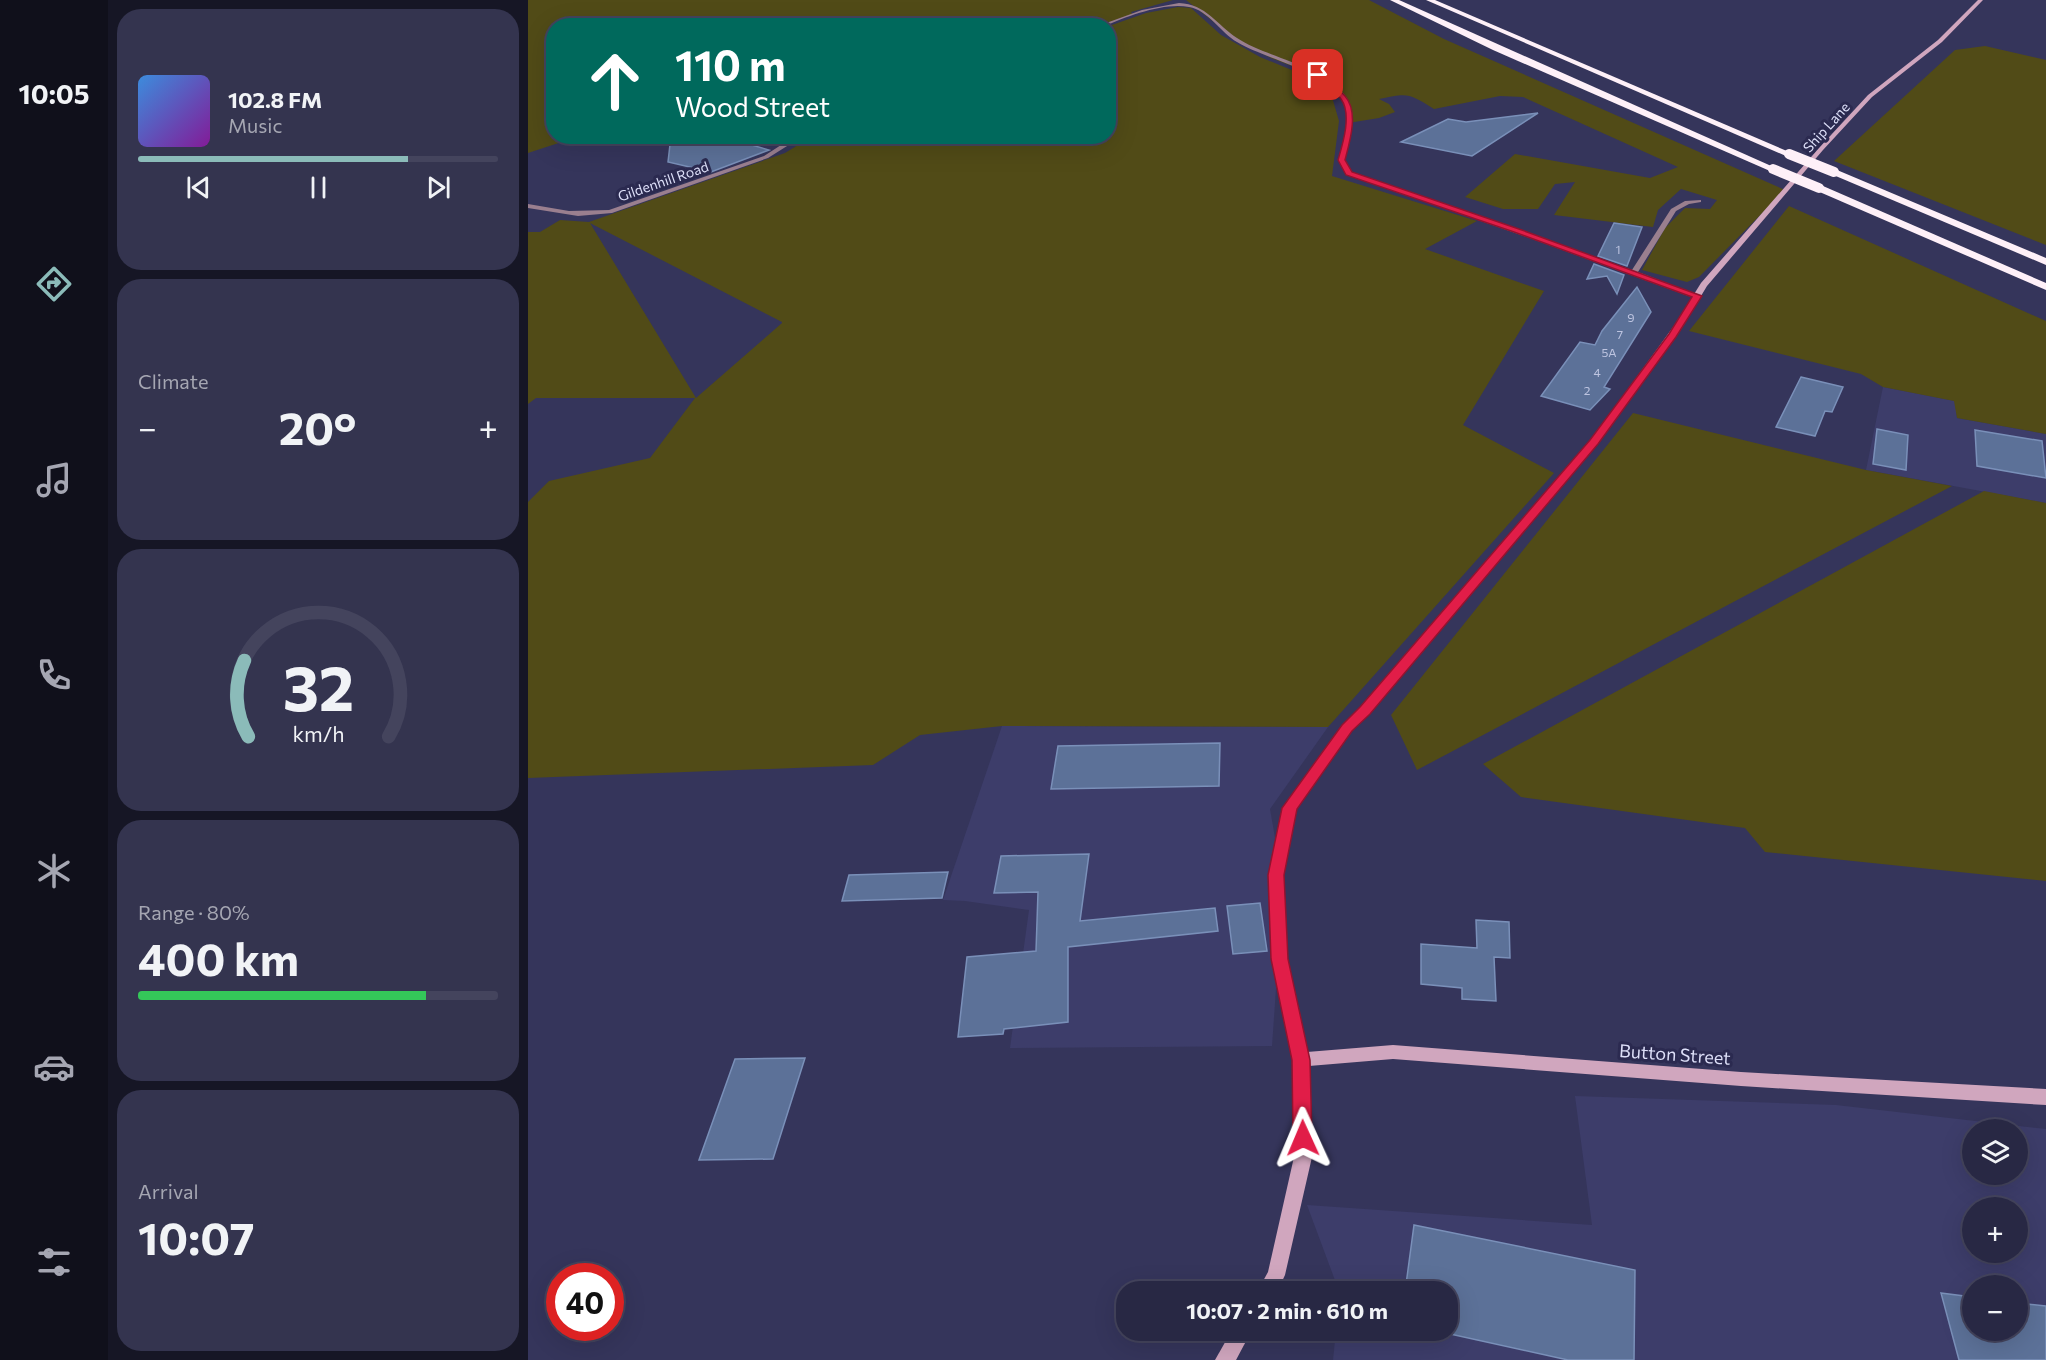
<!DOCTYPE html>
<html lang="en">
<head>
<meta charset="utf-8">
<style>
	:root { --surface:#282844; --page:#34344f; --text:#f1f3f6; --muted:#a5a6b2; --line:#44445d; --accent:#8bbbb9 }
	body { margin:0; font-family:Commissioner,sans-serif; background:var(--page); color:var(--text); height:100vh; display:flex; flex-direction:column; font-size:22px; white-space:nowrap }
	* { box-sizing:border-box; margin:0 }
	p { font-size:20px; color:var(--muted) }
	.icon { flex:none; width:33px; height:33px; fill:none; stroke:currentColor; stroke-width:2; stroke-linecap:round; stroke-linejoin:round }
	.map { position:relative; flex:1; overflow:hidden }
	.details { display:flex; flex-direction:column; gap:9px; padding:9px; background:#161625; width:420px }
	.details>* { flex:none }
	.hud { position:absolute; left:18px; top:18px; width:570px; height:126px; border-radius:24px; box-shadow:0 6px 24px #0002,0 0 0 2px var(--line); background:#00695c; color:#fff; overflow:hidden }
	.tools { position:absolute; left:1434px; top:1119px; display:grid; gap:12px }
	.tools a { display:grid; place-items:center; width:66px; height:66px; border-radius:50%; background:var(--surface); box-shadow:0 6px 24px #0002,0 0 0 2px var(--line); font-size:30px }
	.speed { position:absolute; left:18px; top:1263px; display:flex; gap:12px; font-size:30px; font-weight:700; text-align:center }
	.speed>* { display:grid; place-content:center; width:78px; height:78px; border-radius:50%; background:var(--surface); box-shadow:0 6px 24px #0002,0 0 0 2px var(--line); line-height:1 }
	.speed .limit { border:9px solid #d22; background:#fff; color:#111 }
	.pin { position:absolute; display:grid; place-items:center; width:51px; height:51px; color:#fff; margin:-26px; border-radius:12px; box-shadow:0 3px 9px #0006 }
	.me { position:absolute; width:66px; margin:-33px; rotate:359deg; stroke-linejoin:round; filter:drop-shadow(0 0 4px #0008) }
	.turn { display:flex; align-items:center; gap:21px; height:126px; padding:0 30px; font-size:27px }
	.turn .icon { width:78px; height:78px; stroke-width:2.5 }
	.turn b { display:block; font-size:42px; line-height:51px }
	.big { font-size:45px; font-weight:700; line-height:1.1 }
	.details .tile { flex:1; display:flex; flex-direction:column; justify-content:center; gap:9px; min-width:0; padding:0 21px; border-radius:24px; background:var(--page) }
	.details .dial { align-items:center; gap:0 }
	.dial svg { height:156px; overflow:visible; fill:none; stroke:var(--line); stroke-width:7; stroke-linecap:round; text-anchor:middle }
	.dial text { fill:var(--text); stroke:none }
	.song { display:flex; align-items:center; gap:18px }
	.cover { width:72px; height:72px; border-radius:9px; background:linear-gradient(135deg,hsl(210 70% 55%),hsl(290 70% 35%)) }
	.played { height:6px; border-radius:3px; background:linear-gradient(90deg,var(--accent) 75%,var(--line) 75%) }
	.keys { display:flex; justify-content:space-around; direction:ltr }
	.heat { display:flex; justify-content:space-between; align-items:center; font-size:33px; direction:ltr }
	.charge { height:9px; border-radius:4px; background:linear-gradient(90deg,#34c759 80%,var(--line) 0) }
	.trip { position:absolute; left:588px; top:1281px; width:342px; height:60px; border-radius:24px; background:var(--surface); box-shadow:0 6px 24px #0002,0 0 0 2px var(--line); font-weight:700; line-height:60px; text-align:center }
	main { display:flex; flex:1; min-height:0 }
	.dock { display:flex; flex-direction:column; width:108px; justify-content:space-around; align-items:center; background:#10101b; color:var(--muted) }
	.dock .icon { width:42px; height:42px }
	.dock .active { color:var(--accent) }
	.dock b { font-size:27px; color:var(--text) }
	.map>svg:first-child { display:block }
	.built { fill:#3d3d6a; fill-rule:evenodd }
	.green { fill:#514b17; fill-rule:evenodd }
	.building { fill:#5c7198; stroke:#7a90b9; stroke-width:1.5 }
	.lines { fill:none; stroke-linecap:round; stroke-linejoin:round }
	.street { fill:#9a7f8f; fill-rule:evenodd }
	.secondary { fill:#d0a6be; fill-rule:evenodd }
	.highway { fill:#fef0f8; fill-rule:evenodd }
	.highway-bridge { stroke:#fef0f8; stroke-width:10 }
	.route { fill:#e11d48; stroke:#92132f; stroke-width:1.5 }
	.labels { text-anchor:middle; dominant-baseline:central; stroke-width:6; stroke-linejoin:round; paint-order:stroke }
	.number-label { font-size:12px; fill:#bdc4e0 }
	.far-street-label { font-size:14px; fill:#dddff8; stroke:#2b2a50 }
	.near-street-label { font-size:18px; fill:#dddff8; stroke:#2b2a50 }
</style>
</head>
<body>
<main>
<nav class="dock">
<b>10:05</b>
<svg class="icon active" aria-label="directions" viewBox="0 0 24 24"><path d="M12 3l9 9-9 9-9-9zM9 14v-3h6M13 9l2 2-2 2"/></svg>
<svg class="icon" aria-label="music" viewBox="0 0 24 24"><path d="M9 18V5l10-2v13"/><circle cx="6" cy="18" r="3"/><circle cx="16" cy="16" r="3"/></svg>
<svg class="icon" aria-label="phone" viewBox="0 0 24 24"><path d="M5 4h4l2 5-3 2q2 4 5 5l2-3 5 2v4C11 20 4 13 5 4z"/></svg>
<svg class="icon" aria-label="climate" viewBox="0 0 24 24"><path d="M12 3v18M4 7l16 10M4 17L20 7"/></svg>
<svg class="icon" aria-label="car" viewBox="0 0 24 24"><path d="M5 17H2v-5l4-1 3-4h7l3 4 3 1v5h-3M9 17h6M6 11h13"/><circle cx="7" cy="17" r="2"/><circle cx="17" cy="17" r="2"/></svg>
<svg class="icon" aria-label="filters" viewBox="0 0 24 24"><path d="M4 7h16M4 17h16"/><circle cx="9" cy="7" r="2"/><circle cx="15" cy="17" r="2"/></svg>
</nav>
<section class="details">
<div class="tile">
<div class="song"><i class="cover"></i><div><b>102.8 FM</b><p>Music</p></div></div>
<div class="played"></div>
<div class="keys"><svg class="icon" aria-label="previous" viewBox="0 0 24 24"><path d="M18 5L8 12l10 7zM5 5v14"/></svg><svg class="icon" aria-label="pause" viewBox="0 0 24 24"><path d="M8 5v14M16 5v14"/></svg><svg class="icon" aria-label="next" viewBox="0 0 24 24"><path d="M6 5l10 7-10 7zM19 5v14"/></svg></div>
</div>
<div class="tile"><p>Climate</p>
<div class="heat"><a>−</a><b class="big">20°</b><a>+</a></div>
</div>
<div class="tile dial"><svg viewBox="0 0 100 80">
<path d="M14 69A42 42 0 1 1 86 69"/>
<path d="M14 69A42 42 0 0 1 12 30" stroke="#8bbbb9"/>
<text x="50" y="56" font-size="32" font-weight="700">32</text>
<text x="50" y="72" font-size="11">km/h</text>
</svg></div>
<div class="tile"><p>Range · 80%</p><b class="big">400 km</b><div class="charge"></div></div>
<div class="tile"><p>Arrival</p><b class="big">10:07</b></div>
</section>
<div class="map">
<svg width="1518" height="1360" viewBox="0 0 1518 1360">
	<rect width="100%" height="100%" fill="#35355b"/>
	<g class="built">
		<polygon points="1355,387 1427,401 1429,418 1518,434 1518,503 1338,470"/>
		<polygon points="474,726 800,727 742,809 750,855 750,960 744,1046 482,1048 501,910 437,901 415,900"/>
		<path d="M 1047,1096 L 1308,1105 L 1518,1129 L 1518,1360 L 805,1360 L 808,1331 L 920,1330 L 920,1292 L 811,1291 L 779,1205 L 1064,1225 ZM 1444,1130 L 1490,1130 L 1490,1174 L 1444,1174 ZM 1444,1208 L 1490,1208 L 1490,1252 L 1444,1252 ZM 1444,1286 L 1490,1286 L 1490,1330 L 1444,1330 Z"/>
	</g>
	<g class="green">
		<polygon points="0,0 645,0 603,12 604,14 571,26 26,26 26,136 49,137 0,153"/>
		<path d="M 658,0 L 841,0 L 916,39 L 1257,190 L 1171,277 L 1159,282 L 1114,270 L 1137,228 L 1157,208 L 1182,209 L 1189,200 L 1153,189 L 1130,210 L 1125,227 L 1026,215 L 1047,182 L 1027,184 L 1010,209 L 975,209 L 937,197 L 987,154 L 1122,178 L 1150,167 L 995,97 L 972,96 L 906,109 C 880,93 881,93 851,99 L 861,104 L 867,112 L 851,118 L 820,123 L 822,110 L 800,80 L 743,58 L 709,40 Z"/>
		<path d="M 650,7 L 663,8 L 693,35 L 732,57 L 788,80 L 804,97 L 811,121 L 804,176 L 949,221 L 897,249 L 1016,291 L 935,425 L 1026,473 L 800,727 L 474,726 L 392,735 L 345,765 L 0,778 L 0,502 L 21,481 L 122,458 L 167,398 L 8,398 L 0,404 L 0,232 L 12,232 L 32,220 L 61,222 L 257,153 L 283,137 L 580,136 L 581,26 L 618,13 ZM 62,223 L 254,322 L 254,323 L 168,398 Z"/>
		<polygon points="1457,46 1518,60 1518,245 1306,161 1427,50"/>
		<polygon points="1261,206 1518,321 1518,434 1429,418 1426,401 1355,387 1333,374 1161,331"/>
		<polygon points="1105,413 1338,470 1424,486 889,770 863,715"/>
		<polygon points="1456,491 1518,503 1518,881 1237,852 1217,828 993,797 955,764"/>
	</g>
	<g class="building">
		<polygon points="1010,113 944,156 873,142 920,119 938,122"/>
		<polygon points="143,136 247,136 247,139 227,146 241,150 183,172 140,162"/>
		<polygon points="1086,223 1114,227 1099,266 1070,256"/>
		<polygon points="1066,264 1096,275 1089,294 1079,276 1059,279"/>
		<polygon points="1109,287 1123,312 1076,387 1082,389 1062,410 1013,396 1052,342 1067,345 1074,331"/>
		<polygon points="1273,377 1315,387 1304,412 1297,411 1287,436 1248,427"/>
		<polygon points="1349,429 1380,435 1378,470 1345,464"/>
		<polygon points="1447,430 1514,441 1518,478 1449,466"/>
		<polygon points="692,743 691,786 523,789 530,746"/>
		<polygon points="561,854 552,921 687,908 690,931 540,947 540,1022 476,1029 475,1034 430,1037 439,957 508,951 510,892 466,893 473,856"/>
		<polygon points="420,872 414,898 314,901 321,875"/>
		<polygon points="732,903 739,951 705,954 699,906"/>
		<polygon points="948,920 981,922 982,958 966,957 968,1001 934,999 934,988 893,984 893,944 949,948"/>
		<polygon points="277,1058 245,1159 171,1160 207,1059"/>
		<polygon points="886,1225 1107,1270 1106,1360 1040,1360 904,1330 920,1330 920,1292 877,1292"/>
		<polygon points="1413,1293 1444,1297 1444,1330 1490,1330 1490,1303 1518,1306 1518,1360 1431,1360"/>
	</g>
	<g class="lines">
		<g class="street">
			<path d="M 651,3 C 678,4 689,25 709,38 C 739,58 798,66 818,97 C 830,115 822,140 817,160 L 824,172 L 1104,270 L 1143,209 L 1157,201 L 1173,200 L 1173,202 L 1161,204 L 1148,211 L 1110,272 L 1173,296 L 1166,298 L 999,237 L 819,174 L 811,160 C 815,145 822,126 818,110 C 810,73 738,60 709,42 C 693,33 680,10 661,7 C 637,2 599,16 577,26 L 570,26 L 614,10 Z"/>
			<polygon points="267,136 275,136 240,158 84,213 50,216 0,208 0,204 41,211 81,210 236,156"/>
		</g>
		<g class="secondary">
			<polygon points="1450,0 1455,0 1414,42 1344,97 1295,150 1179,286 1155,326 1069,444 841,714 823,731 769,809 755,875 760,959 779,1052 865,1045 1213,1072 1518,1089 1518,1105 1213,1086 865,1059 781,1066 784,1157 757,1275 749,1292 729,1292 740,1272 766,1157 765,1060 744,959 741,875 755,808 815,725 833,708 1063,440 1148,323 1173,283 1291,148 1340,95 1410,40"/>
			<polygon points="704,1330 724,1330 708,1360 687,1360"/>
		</g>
		<g class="highway">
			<polygon points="862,0 871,0 1250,169 1242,171 965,50"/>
			<polygon points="898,0 907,0 1266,154 1258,156"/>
			<polygon points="1303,170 1309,170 1518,258 1518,265 1303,174"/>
			<polygon points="1287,186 1295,186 1518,283 1518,290 1287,190"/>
		</g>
		<g class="highway-bridge">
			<polyline points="1261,154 1306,172"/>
			<polyline points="1245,169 1291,188"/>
		</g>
	</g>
	<path class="route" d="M 788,74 L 792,74 C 800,81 810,88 817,96 C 831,112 822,141 817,160 L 824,172 L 991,229 L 1174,296 L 1148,337 L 1070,444 L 842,714 L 824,731 L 769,809 L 756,875 L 760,959 L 782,1060 L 784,1138 L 781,1144 L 775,1147 L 768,1144 L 765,1138 L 764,1060 L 743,959 L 740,875 L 754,808 L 814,725 L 832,707 L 1062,440 L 1141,334 L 1164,297 L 986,232 L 818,175 L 810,160 C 815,143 824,114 813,99 C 807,90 795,83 788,76 Z"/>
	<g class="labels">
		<g class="number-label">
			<text x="1090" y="249">1</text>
			<text x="1103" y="317">9</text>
			<text x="1092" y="334">7</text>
			<text x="1081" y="352">5A</text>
			<text x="1069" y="372">4</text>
			<text x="1059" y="390">2</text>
		</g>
		<g class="far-street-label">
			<text transform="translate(1298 127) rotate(-48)">Ship Lane</text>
			<text transform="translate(135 181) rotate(-19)">Gildenhill Road</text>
		</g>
		<g class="near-street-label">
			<text transform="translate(1147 1054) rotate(4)">Button Street</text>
		</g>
	</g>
</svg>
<div class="tools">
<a><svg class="icon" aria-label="layers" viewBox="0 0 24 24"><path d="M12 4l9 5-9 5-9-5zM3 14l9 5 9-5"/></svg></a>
<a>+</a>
<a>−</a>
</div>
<div class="speed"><div class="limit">40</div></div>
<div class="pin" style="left:790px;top:75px;background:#d93025"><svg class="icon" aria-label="arrive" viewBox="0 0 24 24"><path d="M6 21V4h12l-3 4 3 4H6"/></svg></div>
<svg class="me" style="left:775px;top:1138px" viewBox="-20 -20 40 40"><path d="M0-17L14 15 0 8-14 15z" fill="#e11d48" stroke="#fff" stroke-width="4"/></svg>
<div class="trip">10:07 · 2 min · 610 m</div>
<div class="hud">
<div class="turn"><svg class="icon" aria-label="ahead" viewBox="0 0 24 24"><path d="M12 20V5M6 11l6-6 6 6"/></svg><div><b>110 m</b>Wood Street</div></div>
</div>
</div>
</main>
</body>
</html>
